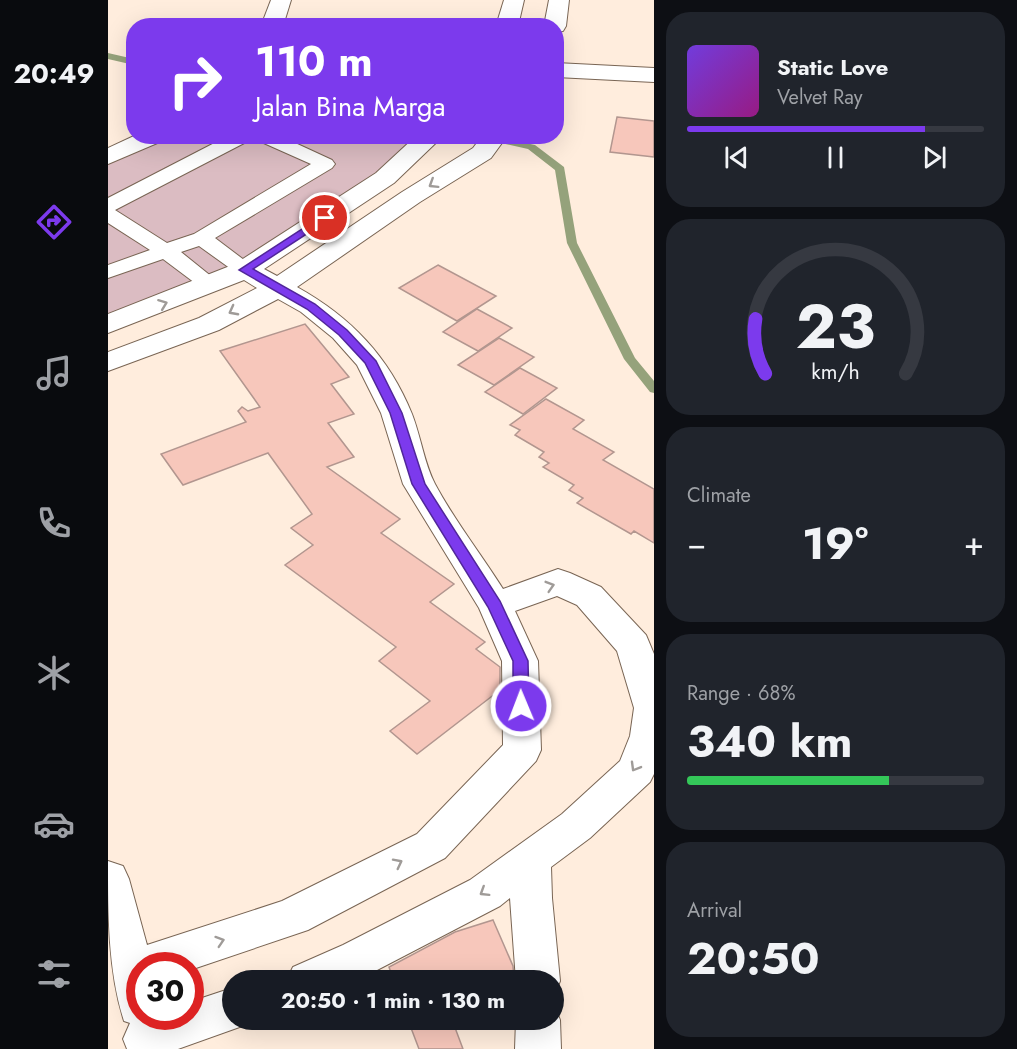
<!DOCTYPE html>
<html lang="en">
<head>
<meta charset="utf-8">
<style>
	:root { --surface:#171b24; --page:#20242c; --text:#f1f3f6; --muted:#9ea1a6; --line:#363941; --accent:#7c3aed }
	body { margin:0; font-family:Jost,sans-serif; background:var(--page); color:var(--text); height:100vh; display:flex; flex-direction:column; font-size:22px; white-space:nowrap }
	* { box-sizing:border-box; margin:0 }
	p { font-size:20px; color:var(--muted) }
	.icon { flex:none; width:33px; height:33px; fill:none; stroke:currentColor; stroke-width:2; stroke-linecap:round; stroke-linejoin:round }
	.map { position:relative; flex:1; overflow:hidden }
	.panel { display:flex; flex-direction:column; gap:12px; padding:12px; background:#0d0f14; width:363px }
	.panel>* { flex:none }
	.guide { position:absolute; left:18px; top:18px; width:438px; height:126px; border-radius:24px; box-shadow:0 6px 24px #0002; background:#7c3aed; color:#fff; overflow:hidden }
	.speed { position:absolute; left:18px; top:952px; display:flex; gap:12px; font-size:30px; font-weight:700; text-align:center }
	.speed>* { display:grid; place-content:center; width:78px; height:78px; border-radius:50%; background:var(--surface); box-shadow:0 6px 24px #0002; line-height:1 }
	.speed .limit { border:9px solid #d22; background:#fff; color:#111 }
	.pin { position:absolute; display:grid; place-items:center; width:51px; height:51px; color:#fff; margin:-26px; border:3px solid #fff; border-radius:50%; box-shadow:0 2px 6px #0007 }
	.me { position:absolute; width:66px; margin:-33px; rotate:359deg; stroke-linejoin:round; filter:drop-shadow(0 0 4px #0008) }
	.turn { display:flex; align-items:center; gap:21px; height:126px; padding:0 30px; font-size:27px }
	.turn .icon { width:78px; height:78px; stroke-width:2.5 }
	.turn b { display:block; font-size:42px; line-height:51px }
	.big { font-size:45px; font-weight:700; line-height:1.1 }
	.panel .widget { flex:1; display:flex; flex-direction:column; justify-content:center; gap:9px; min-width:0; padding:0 21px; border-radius:24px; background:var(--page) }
	.panel .dial { align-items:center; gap:0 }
	.dial svg { height:156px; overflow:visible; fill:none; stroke:var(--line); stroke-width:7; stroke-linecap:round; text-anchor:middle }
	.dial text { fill:var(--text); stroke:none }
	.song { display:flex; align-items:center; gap:18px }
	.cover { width:72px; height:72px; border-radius:9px; background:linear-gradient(135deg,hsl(260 70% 55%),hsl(310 70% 35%)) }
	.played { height:6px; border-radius:3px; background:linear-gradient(90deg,var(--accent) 80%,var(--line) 80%) }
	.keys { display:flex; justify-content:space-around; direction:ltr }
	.heat { display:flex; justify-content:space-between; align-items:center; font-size:33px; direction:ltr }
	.charge { height:9px; border-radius:4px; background:linear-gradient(90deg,#34c759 68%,var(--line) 0) }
	.trip { position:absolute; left:114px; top:970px; width:342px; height:60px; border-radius:30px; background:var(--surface); box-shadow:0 6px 24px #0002; font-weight:700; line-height:60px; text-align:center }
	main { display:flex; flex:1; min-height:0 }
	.tabs { display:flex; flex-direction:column; width:108px; justify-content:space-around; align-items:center; background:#090b0e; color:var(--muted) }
	.tabs .icon { width:42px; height:42px }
	.tabs .active { color:var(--accent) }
	.tabs b { font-size:27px; color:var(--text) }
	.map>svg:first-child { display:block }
	.green { fill:#dbbcc2 }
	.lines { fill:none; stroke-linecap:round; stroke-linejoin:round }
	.stream { fill:#95a27b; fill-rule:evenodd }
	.building { fill:#f7c7bb; stroke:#b2968f; stroke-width:1.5 }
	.service-casing { stroke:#796554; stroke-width:2 }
	.minor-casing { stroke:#796554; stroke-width:2 }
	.service { fill:#fff; fill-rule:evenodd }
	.minor { fill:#fff; fill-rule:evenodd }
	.oneway { stroke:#9f9b98 }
	.route { fill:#7c3aed; stroke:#51269a; stroke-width:1.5 }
</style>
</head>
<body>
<main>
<nav class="tabs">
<b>20:49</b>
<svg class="icon active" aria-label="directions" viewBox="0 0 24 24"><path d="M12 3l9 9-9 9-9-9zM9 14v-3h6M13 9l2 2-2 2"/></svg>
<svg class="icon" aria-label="music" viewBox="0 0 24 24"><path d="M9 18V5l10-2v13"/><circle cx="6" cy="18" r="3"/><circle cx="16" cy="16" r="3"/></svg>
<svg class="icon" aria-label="phone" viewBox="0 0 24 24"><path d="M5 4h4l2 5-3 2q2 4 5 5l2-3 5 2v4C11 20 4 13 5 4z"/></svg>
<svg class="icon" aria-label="climate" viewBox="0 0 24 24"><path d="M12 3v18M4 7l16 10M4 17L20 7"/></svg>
<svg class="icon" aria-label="car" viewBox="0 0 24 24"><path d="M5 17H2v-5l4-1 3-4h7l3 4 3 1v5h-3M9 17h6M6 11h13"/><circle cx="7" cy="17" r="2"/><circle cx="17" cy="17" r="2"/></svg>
<svg class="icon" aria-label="filters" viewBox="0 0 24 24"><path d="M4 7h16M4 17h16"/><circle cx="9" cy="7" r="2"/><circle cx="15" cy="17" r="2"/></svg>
</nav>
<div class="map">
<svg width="546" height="1049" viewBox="0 0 546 1049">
	<rect width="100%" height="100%" fill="#ffeddd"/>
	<polygon class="green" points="46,137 320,137 137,270 0,323 0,157"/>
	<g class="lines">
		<g class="stream">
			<polygon points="0,53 26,59 26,65 0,59"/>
			<polygon points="361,136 384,136 427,145 456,167 469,243 527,358 546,381 546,393 542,392 516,359 459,243 447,170 420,149"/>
		</g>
	</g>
	<g class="building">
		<polygon points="509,117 546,121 546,157 502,152"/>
		<polygon points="330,265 388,296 349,321 291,288"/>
		<polygon points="369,309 404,328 370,351 335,332"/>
		<polygon points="197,324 241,377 223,384 246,414 220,423 246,457 219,467 292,519 273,533 346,584 322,602 377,642 368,649 392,667 392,690 309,754 282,731 322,701 271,661 288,647 177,565 205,545 183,528 204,514 160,453 75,485 53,454 138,422 130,411 134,407 140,411 152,407 112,351"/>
		<polygon points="391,338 426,357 386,385 350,365"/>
		<polygon points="412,368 449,388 415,414 377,392"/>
		<polygon points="438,399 476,420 465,429 506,452 495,460 546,489 546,543 526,531 523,534 469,503 475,498 461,490 466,485 435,467 441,463 431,457 436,452 407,435 412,430 402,425"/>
		<polygon points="385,920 405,966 406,981 286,981 281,967 347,932"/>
		<polygon points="300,1020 360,1020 346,1025 355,1049 311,1049"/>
	</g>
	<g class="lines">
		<defs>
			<polygon id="service" points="120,136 144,136 142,140 7,210 59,243 86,234 203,164 149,140 147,136 172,136 224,160 227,164 224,168 107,238 144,266 147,270 144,274 137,276 130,274 91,246 73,252 109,281 113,285 109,289 102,291 95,289 55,259 0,278 0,265 42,250 0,223 0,198"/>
			<g id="minor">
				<polygon points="163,0 183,0 175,26 153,26"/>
				<polygon points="396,0 416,0 410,26 388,26"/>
				<polygon points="441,0 461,0 458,26 455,31 448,32 448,26 436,26"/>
				<polygon points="448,63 546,68 546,82 448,77"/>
				<polygon points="26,136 58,136 54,141 0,164 0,148"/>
				<path d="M 308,136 L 335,136 L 286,183 L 156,269 L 169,276 L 294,192 L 365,148 L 374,136 L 399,136 L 383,158 L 312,202 L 189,287 C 243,317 281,357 304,414 C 313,437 316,463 327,484 C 346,520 373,554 395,589 L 450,569 L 462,573 L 493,587 L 538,635 L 546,654 L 546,774 L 542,782 L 482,838 L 443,867 L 444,898 L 452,981 L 446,995 L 446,981 L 408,981 L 402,898 L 392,906 L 248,981 L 178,981 L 185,967 L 235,945 L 362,880 L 454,814 L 512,761 L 522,736 L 526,708 L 509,651 L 469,605 L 449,596 L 407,611 L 430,661 L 433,750 L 428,761 L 337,858 L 200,930 L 82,970 L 82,966 L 32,966 L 32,1017 L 82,1017 L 82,1002 L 124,988 L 124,1020 L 141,1020 L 140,1024 L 70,1049 L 19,1049 L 15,1039 L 22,1023 L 16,1021 C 0,971 0,914 0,861 L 15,866 L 21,879 L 39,945 L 174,901 L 309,834 L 395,745 L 394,661 L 371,608 L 295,484 L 273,413 L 249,365 L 225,338 L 193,312 L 170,299 L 111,330 L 0,371 L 0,352 L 91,318 L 149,288 L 136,280 L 0,333 L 0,314 L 127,264 L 268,173 Z"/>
				<polygon points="446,1005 452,1020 453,1049 407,1049 408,1020 446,1020"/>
			</g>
		</defs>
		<use href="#service" class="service-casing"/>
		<use href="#minor" class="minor-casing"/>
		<use href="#service" class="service"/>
		<use href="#minor" class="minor"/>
	</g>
	<defs><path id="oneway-chevron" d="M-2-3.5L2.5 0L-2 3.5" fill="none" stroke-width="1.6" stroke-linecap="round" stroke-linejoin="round" transform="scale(1.5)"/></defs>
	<g class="oneway">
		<use href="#oneway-chevron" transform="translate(325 184) rotate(148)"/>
		<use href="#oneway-chevron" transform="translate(55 304) rotate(-21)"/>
		<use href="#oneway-chevron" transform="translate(125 311) rotate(152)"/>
		<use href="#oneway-chevron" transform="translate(442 586) rotate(-17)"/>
		<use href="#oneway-chevron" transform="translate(527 767) rotate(120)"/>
		<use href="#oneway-chevron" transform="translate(290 863) rotate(-27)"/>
		<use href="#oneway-chevron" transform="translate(376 892) rotate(148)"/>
		<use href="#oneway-chevron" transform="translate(112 941) rotate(-18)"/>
	</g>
	<polygon class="route" points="217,214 220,215 220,220 145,269 207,304 239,330 268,361 294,413 317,484 392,601 420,661 421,706 419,710 408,710 405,706 405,661 380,607 304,484 282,413 257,363 231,335 199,309 131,270"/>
</svg>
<div class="speed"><div class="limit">30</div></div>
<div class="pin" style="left:217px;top:218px;background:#d93025"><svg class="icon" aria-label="arrive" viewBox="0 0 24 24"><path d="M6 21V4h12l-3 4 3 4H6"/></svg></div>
<svg class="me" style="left:413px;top:706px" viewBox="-20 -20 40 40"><circle r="17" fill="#7c3aed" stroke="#fff" stroke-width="3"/><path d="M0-11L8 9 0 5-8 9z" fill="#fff"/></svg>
<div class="trip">20:50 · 1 min · 130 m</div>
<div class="guide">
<div class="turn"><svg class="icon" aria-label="right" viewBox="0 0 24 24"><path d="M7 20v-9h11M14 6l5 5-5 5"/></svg><div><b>110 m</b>Jalan Bina Marga</div></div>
</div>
</div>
<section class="panel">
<div class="widget">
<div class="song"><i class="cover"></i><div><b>Static Love</b><p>Velvet Ray</p></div></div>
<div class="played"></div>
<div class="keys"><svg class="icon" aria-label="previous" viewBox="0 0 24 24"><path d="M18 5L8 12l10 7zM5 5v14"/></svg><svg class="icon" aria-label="pause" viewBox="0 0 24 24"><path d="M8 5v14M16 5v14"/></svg><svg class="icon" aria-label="next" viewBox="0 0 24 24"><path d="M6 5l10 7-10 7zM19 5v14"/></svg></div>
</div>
<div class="widget dial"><svg viewBox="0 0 100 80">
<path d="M14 69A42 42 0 1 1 86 69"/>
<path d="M14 69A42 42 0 0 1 9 41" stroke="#7c3aed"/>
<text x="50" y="56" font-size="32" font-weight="700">23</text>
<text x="50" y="72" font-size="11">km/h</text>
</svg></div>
<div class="widget"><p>Climate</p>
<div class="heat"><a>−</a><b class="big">19°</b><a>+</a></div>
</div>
<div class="widget"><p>Range · 68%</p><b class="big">340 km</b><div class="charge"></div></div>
<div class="widget"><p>Arrival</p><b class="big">20:50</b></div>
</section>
</main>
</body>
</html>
